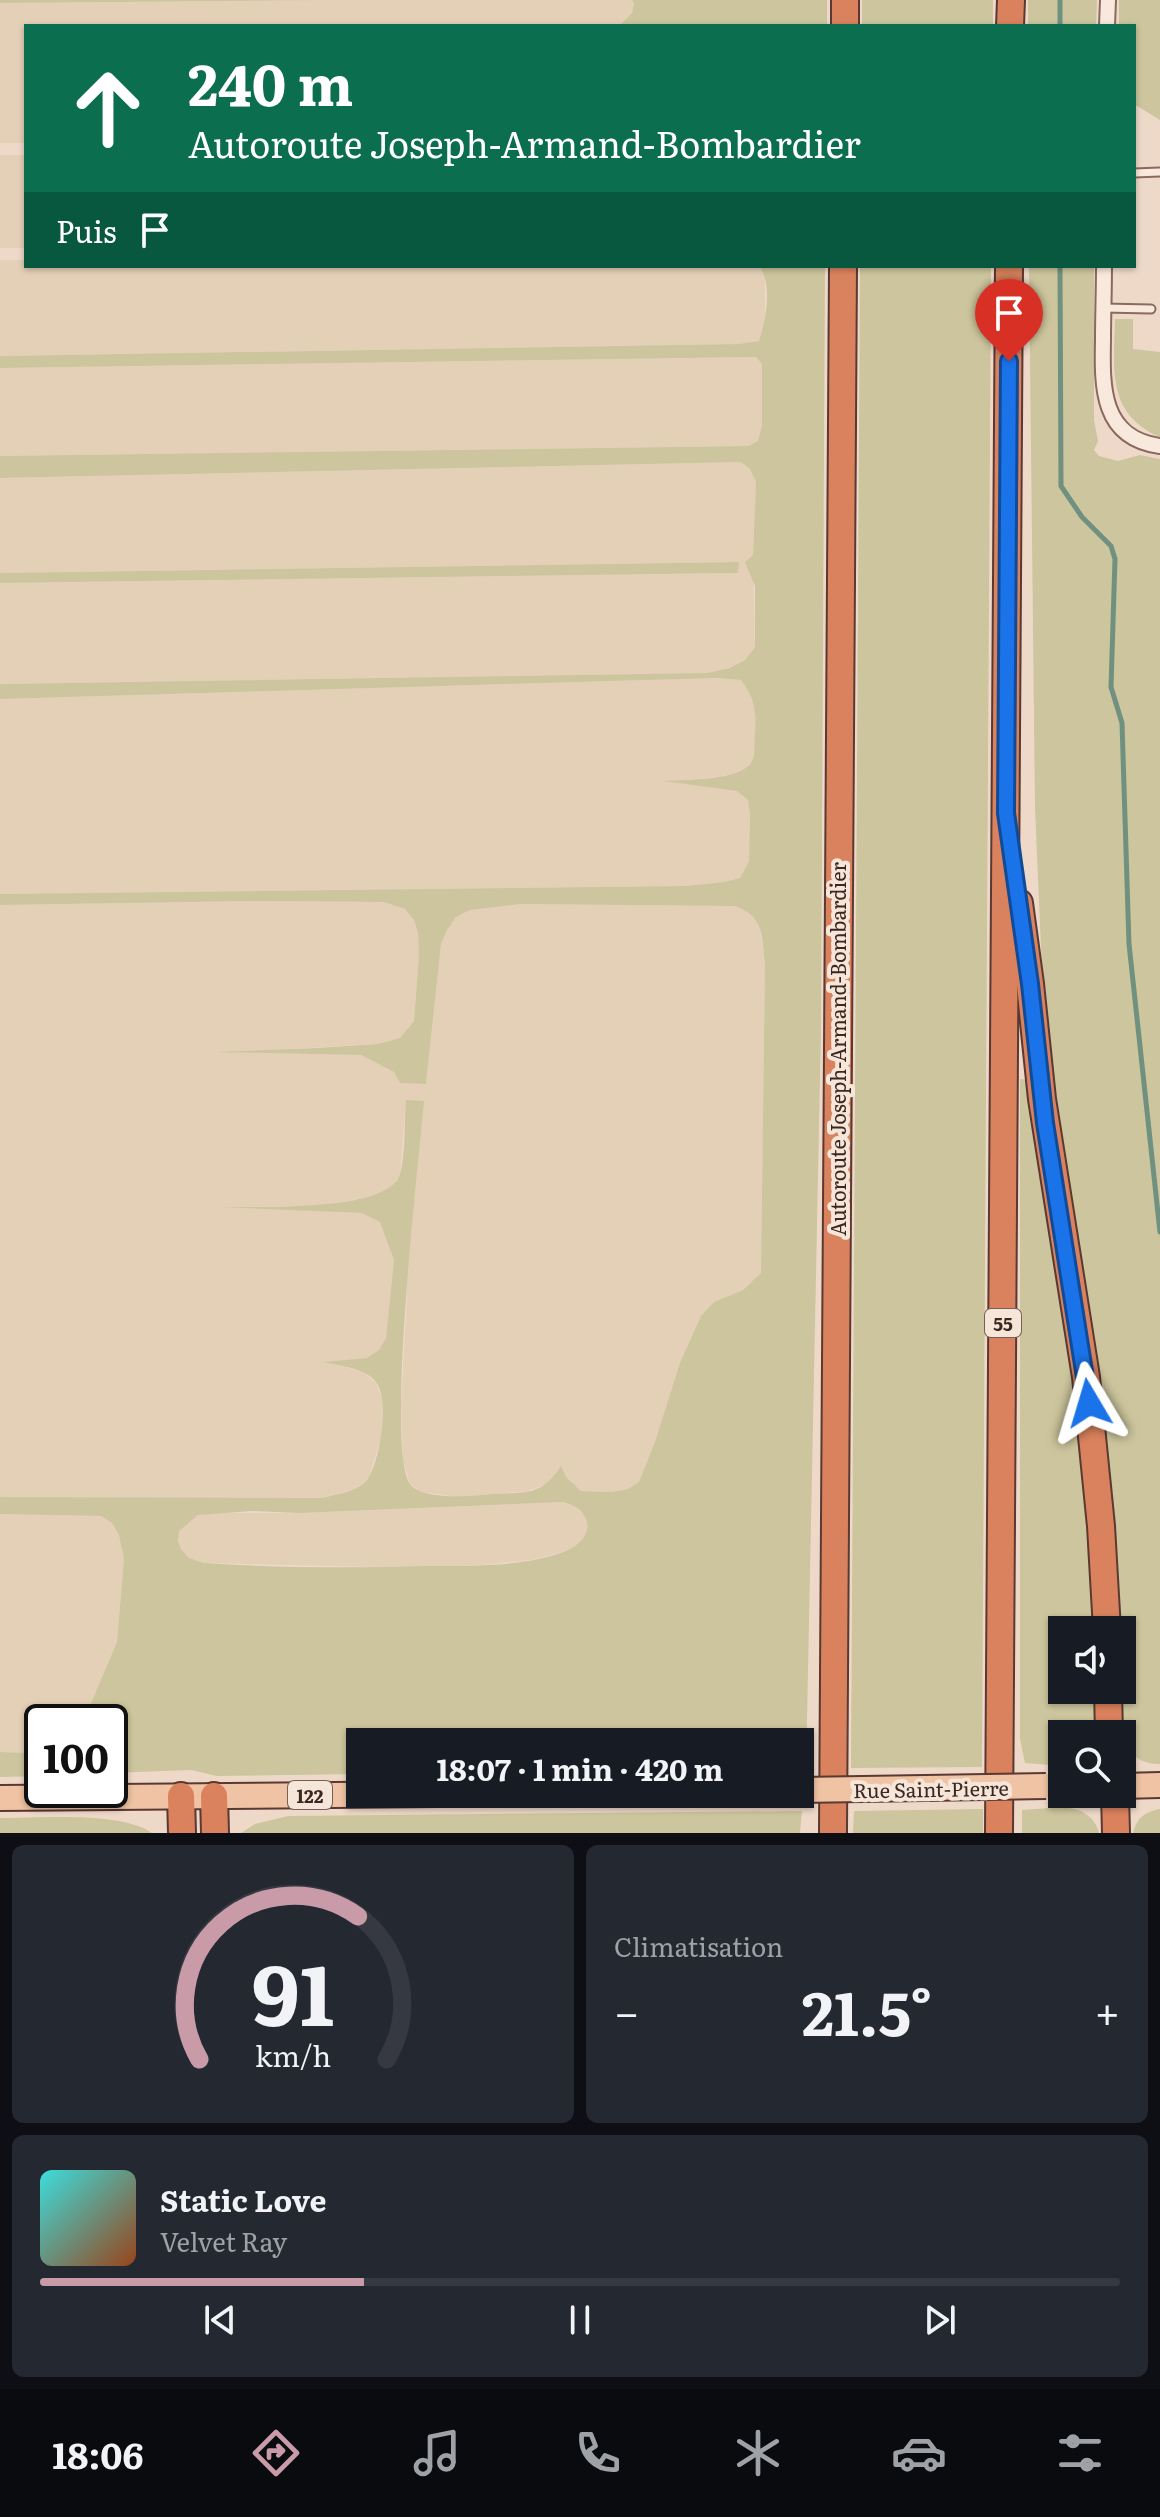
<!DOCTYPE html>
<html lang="fr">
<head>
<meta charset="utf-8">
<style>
	:root { --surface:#171b24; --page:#242831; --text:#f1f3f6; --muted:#9ea1a6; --line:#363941; --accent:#c99ba9 }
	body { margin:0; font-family:Literata,serif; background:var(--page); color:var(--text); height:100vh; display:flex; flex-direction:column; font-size:30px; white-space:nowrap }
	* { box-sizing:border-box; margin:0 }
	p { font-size:26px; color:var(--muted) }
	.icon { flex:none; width:44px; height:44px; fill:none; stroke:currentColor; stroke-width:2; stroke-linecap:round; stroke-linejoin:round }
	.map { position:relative; height:1833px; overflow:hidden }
	.panel { display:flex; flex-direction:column; gap:12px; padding:12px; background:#0d0f14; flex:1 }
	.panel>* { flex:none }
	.hud { position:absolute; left:24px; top:24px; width:1112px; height:244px; border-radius:0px; box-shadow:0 2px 6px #0004; background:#0b6e4f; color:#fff; overflow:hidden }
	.controls { position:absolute; left:1048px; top:1616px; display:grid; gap:16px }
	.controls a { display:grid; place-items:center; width:88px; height:88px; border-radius:0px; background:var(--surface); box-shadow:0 2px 6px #0004; font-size:40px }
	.speed { position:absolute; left:24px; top:1704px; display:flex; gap:16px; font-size:40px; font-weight:700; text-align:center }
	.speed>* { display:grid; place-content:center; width:104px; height:104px; border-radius:50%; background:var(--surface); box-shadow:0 2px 6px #0004; line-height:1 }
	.speed .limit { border:4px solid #111; border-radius:12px; background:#fff; color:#111 }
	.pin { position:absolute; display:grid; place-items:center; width:68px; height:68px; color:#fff; margin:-82px -34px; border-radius:50% 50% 50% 0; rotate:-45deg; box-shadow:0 0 8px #0007 }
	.pin .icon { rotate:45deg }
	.me { position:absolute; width:88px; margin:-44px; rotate:353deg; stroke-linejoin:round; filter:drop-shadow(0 0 6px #0008) }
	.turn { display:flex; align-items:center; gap:28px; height:168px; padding:0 32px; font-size:36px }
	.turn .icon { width:104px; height:104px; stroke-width:2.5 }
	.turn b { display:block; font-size:56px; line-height:68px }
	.then { display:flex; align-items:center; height:76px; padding:0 32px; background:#0003; gap:16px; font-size:30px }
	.big { font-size:60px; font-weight:700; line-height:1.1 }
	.panel .widget { flex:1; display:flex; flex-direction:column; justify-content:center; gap:12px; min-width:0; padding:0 28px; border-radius:12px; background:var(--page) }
	.panel .dial { align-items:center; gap:0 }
	.dial svg { height:208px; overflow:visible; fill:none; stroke:var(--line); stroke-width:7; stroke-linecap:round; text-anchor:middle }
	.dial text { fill:var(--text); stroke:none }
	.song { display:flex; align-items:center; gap:24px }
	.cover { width:96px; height:96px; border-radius:12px; background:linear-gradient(135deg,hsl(180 70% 55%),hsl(20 70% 35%)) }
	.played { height:8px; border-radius:4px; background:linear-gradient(90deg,var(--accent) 30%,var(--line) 30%) }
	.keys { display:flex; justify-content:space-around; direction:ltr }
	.heat { display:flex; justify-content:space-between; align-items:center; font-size:44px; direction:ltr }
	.panel .tiles { flex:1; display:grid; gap:12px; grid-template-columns:1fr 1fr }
	.widget:last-child { grid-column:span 2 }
	.trip { position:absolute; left:346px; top:1728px; width:468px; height:80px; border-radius:0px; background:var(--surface); box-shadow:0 2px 6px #0004; font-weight:700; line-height:80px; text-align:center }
	.menu { display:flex; height:128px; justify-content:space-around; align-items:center; background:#090b0e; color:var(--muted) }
	.menu .icon { width:56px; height:56px }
	.menu .current { color:var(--accent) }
	.menu b { font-size:36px; color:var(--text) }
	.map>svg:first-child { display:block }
	.farmland { fill:#e4d0b7 }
	.green { fill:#ccc59d; fill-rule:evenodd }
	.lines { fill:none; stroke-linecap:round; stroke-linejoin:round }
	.stream { stroke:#709180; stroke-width:5 }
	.lane-casing { stroke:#8a6a5e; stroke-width:11 }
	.street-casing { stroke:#8a6a5e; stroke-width:18 }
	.primary-casing { stroke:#593932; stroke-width:28 }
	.highway-casing { stroke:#593932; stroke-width:30 }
	.lane { stroke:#f9e9dd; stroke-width:7 }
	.street { stroke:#f9e9dd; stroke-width:14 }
	.primary { stroke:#efc3a3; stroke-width:24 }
	.highway { stroke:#da825d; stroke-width:26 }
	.primary-bridge-casing { stroke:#593932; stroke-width:28; stroke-linecap:butt }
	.primary-bridge { stroke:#efc3a3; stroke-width:24 }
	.route-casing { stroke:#114b97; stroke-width:20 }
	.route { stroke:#1a73e8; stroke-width:14 }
	.labels { text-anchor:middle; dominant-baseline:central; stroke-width:8; stroke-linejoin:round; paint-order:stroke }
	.shield { fill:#f5e6d9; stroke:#736058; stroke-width:2 }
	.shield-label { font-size:18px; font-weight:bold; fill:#3b2721 }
	.street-label { font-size:20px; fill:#3b2721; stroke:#f5e6d9 }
</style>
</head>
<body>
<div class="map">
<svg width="1160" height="1833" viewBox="0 0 1160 1833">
	<rect width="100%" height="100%" fill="#eed9c9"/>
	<g class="farmland">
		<polygon points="334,0 632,0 634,4 632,13 619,26 26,26 26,143 0,143 0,3"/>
		<rect x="0" y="155" width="26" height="93"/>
		<polygon points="0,260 26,260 26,266 759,266 765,275 765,322 759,341 739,344 0,356"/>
		<polygon points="756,357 762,364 762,425 758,441 748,446 0,456 0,368"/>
		<polygon points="741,462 750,469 756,482 753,555 755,647 745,660 730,668 707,673 0,684 0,583 738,573 739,562 0,573 0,478"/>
		<polygon points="716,678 741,680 749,690 757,714 753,760 744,771 719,777 669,781 737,791 748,800 750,814 749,861 740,878 724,882 686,886 0,894 0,699"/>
		<polygon points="255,901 384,902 405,909 414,920 418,933 419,954 414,1021 400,1038 378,1044 235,1052 361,1055 394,1072 400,1083 426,1084 441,944 447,930 456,917 470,910 520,904 735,906 751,912 759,923 765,963 761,1273 743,1290 714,1302 639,1482 628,1489 612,1492 581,1491 566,1477 527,1491 460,1497 421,1492 410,1484 403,1460 401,1405 407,1295 406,1100 400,1175 392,1187 377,1196 318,1206 239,1207 362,1213 380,1221 386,1233 394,1260 386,1338 379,1350 367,1358 327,1362 363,1372 376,1383 382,1399 383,1432 368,1480 354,1489 323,1498 0,1497 0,905"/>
		<polygon points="562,1502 575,1506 584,1515 589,1526 586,1536 578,1545 566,1551 531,1560 481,1565 379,1567 204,1563 189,1558 181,1549 178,1541 179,1531 189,1520 198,1515 217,1513 299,1513"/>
		<polygon points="0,1514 101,1516 112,1523 119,1535 124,1559 117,1642 83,1722 42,1722 42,1749 31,1753 0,1752"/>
	</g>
	<g class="green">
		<polygon points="0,0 334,0 0,3"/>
		<polygon points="632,0 827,0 827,26 619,26 632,13 634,4"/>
		<rect x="862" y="0" width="131" height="26"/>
		<polygon points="1028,0 1097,0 1096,26 1028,26"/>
		<polygon points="1119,0 1160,0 1160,120 1134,104 1134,26 1119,26"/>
		<path d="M 759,266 L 825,266 L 821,1027 L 806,1770 L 800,1770 L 800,1742 L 360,1742 L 360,1774 L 217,1776 L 191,1770 L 110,1773 L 110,1722 L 83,1722 L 117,1642 L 124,1559 L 119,1535 L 112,1523 L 101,1516 L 0,1514 L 0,1497 L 323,1498 C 337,1494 359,1491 368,1479 C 380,1460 390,1401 376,1382 C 365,1368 340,1366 324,1362 L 367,1358 L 379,1350 L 386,1338 L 394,1260 L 380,1222 L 362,1213 L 220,1207 C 256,1206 389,1213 400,1174 C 406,1153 404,1121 406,1100 L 424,1101 C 419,1160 385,1448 410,1484 C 422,1501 475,1496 493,1494 C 526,1492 542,1496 561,1466 L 566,1477 L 581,1491 L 612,1492 L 628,1489 L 639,1482 L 655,1442 L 680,1363 L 701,1316 L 714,1302 L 743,1290 L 761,1273 L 765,963 C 761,935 765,917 735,906 L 520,904 L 470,910 L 456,917 L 447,930 L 441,944 L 426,1084 L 400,1083 L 394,1072 L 361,1055 L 215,1052 L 317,1048 L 378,1044 L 400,1038 L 414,1021 L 419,954 L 418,933 L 414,920 L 405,909 L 384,902 L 255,901 L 0,905 L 0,894 L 686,886 L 724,882 L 740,878 L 749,861 L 750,814 L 748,800 L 737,791 L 664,781 C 684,779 745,782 753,759 C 755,752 754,741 755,733 C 757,713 754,696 741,680 L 716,678 L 0,699 L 0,684 L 707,673 L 730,668 L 745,660 L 755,647 L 755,586 L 745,562 L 753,555 L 756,482 L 750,469 L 741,462 L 0,478 L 0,456 L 748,446 L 758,441 L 762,425 L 762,364 L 756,357 L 0,368 L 0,356 L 739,344 L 759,341 C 766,320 773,284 759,266 ZM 563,1502 C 571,1505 578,1506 583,1514 C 595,1530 581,1545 566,1551 C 522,1568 471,1565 425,1566 C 352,1568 277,1568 204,1563 L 189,1558 L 181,1549 L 178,1541 L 179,1531 L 198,1515 L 252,1511 L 299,1513 Z"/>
		<polygon points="860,266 991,266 982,1767 851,1768"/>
		<path d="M 1029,266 L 1094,266 L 1094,420 L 1098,441 L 1094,450 L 1099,456 L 1118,461 L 1140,455 L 1160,459 L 1160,1764 C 1137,1764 1128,1752 1121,1734 L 1122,1630 L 1118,1630 L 1100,1404 L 1054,1093 L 1042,972 L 1035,808 Z"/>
		<path d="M 1115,319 L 1133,319 L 1133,349 L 1160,352 L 1160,437 C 1106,414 1114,368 1115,319 Z"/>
		<polygon points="739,562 738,573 0,583 0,573"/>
		<polygon points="1020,1079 1030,1080 1078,1383 1097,1630 1062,1630 1062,1690 1099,1690 1099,1734 1062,1734 1062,1766 1025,1763 1020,1739"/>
		<polygon points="42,1749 42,1776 0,1777 0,1752 31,1753"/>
		<path d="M 1062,1807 C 1080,1809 1094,1814 1099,1833 L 1022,1833 L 1022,1810 Z"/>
		<polygon points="983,1809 983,1833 853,1833 854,1811"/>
		<path d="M 1160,1809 L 1160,1833 L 1133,1833 C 1137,1818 1144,1812 1160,1809 Z"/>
		<polygon points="802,1811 800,1833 241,1833 255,1824 288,1816"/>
		<path d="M 0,1818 C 39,1818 122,1811 152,1833 L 0,1833 Z"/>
	</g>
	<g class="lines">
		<g class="stream">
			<polyline points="1060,26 1060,0"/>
			<polyline points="1060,266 1061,486 1082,517 1111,546 1115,559 1111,687 1122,723 1129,944 1160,1232"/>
		</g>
		<defs>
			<g id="lane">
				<polyline points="1134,173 1160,172"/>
				<polyline points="1103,308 1151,309"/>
			</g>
			<g id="street">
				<polyline points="1107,26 1108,0"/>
				<path d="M 1104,266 C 1104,291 1103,315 1103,340 C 1102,387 1101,438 1160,446"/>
			</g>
			<g id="primary">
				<polyline points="1122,1786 1160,1785"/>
				<polyline points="0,1798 439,1794"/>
			</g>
			<g id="highway">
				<polyline points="845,26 845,0"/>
				<polyline points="1010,26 1011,0"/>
				<polyline points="1019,903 1030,984 1042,1099 1086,1377 1101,1526 1107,1630"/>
				<polyline points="1108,1690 1109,1734"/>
				<polyline points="1115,1794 1116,1833"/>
				<polyline points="181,1796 182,1833"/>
				<polyline points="214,1796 215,1833"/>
				<polyline points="833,1833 843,266"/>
				<polyline points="999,1833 1009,266"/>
			</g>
		</defs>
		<use href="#lane" class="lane-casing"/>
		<use href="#street" class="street-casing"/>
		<use href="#primary" class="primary-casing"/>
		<use href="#highway" class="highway-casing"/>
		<use href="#lane" class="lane"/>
		<use href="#street" class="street"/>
		<use href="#primary" class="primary"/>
		<use href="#highway" class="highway"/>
		<defs>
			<polyline id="primary-bridge" points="800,1790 1046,1786"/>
		</defs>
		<use href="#primary-bridge" class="primary-bridge-casing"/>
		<use href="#primary-bridge" class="primary-bridge"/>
	</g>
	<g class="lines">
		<defs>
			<polyline id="route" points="1009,361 1006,813 1030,984 1045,1123 1089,1403"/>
		</defs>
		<use href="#route" class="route-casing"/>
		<use href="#route" class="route"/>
	</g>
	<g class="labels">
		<g class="shield">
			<rect x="985" y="1309" width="36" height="28" rx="6"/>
			<rect x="288" y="1781" width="44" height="28" rx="6"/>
		</g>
		<g class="shield-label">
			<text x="1003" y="1323">55</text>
			<text x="310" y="1795">122</text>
		</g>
		<g class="street-label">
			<text transform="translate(837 1049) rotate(-90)">Autoroute Joseph-Armand-Bombardier</text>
			<text transform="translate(931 1788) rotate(-1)">Rue Saint-Pierre</text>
		</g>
	</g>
</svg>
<div class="controls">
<a><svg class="icon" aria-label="sound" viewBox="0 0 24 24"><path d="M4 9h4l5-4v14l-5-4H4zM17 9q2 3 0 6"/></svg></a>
<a><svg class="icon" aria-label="search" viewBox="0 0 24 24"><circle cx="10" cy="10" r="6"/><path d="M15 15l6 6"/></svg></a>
</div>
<div class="speed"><div class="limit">100</div></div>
<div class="pin" style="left:1009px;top:361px;background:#d93025"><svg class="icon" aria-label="arrive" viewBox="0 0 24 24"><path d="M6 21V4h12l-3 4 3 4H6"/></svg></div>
<svg class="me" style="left:1089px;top:1403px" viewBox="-20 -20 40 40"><path d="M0-17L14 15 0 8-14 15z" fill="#1a73e8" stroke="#fff" stroke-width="4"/></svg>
<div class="trip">18:07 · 1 min · 420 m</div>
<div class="hud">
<div class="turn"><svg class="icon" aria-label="ahead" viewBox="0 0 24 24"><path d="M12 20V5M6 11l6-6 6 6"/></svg><div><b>240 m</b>Autoroute Joseph-Armand-Bombardier</div></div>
<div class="then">Puis<svg class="icon" aria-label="arrive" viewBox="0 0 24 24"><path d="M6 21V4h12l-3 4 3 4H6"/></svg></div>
</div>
</div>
<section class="panel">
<div class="tiles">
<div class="widget dial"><svg viewBox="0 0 100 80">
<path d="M14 69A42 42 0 1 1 86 69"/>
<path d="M14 69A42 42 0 0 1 75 14" stroke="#c99ba9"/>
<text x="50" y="56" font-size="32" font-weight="700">91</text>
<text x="50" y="72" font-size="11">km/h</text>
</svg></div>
<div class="widget"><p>Climatisation</p>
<div class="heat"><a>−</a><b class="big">21.5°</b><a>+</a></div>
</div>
<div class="widget">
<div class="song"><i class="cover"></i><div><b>Static Love</b><p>Velvet Ray</p></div></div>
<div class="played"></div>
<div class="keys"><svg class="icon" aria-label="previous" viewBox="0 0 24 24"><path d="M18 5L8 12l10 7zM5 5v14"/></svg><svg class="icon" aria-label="pause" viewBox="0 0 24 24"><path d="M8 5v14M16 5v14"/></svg><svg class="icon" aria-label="next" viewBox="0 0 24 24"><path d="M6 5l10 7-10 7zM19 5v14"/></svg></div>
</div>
</div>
</section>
<nav class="menu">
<b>18:06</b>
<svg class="icon current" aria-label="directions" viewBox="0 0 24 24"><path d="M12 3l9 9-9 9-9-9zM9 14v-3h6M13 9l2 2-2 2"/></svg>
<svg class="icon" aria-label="music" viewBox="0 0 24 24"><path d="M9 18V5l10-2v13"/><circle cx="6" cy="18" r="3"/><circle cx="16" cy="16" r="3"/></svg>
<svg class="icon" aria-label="phone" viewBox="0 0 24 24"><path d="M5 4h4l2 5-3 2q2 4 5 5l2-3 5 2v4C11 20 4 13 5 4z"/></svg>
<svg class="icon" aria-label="climate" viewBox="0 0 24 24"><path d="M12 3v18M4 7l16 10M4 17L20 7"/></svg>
<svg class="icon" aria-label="car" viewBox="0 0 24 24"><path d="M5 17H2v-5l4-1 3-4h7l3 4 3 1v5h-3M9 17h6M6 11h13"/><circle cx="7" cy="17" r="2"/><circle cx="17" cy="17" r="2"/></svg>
<svg class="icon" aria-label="filters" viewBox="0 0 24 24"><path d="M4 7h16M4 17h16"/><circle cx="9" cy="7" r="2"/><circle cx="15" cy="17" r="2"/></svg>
</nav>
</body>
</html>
